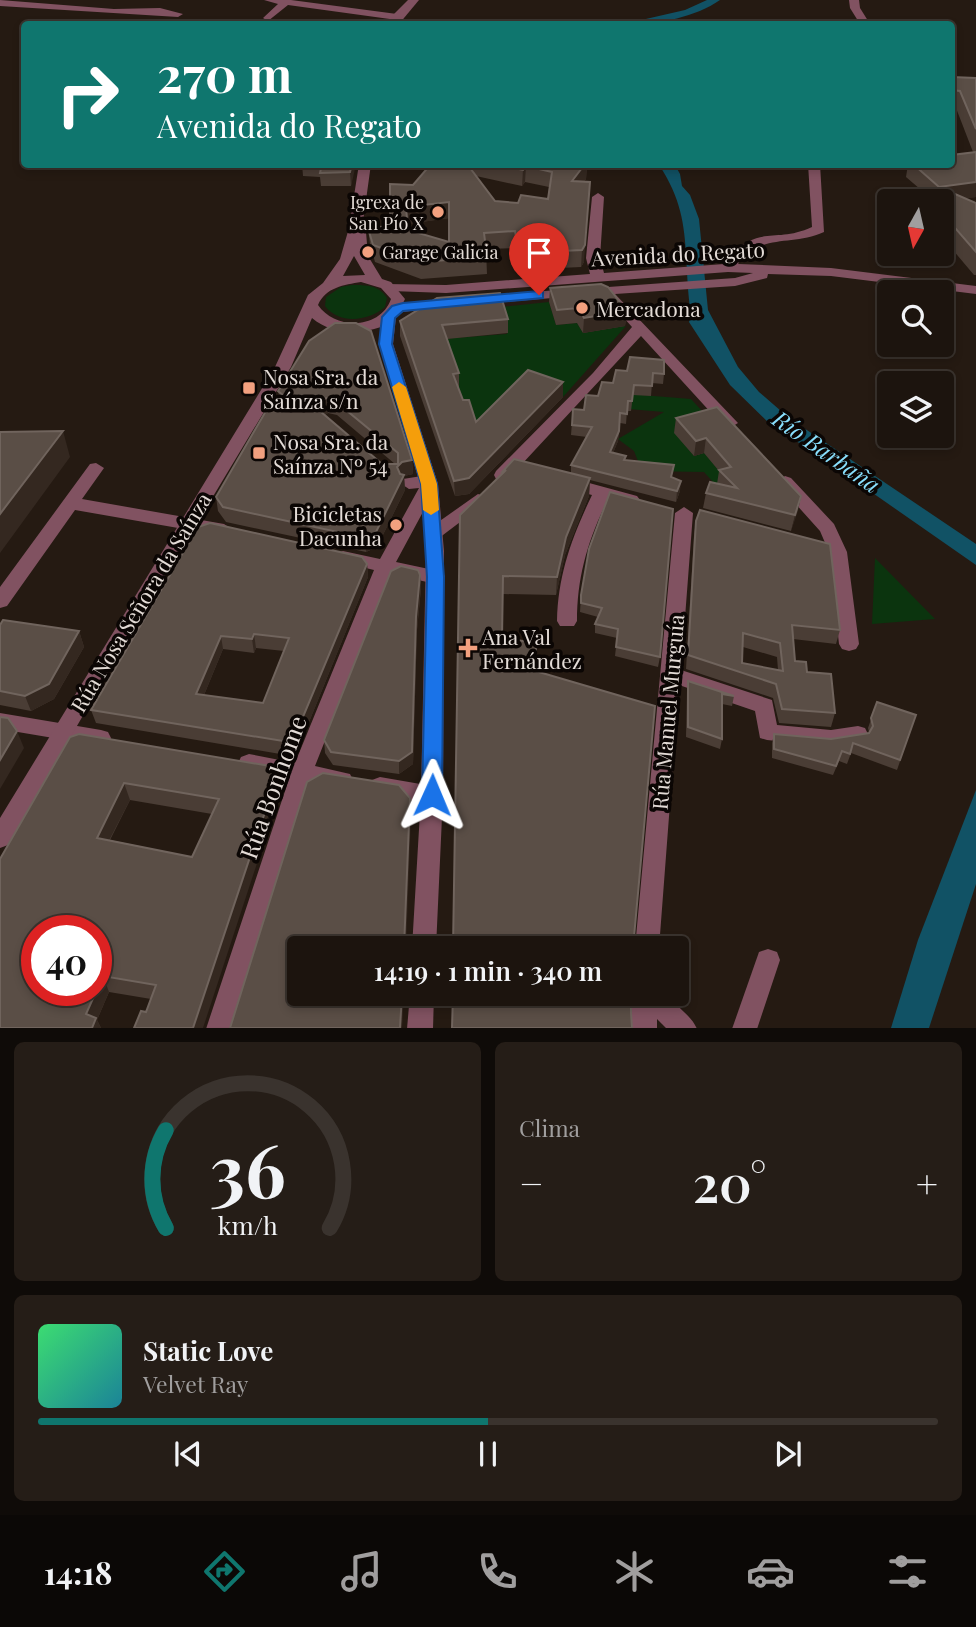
<!DOCTYPE html>
<html lang="es">
<head>
<meta charset="utf-8">
<style>
	:root { --surface:#1c140e; --page:#251d17; --text:#f1f3f6; --muted:#a09e9e; --line:#3a332e; --accent:#0f766e }
	body { margin:0; font-family:"Playfair Display",serif; background:var(--page); color:var(--text); height:100vh; display:flex; flex-direction:column; font-size:26px; white-space:nowrap }
	* { box-sizing:border-box; margin:0 }
	p { font-size:23px; color:var(--muted) }
	.icon { flex:none; width:38px; height:38px; fill:none; stroke:currentColor; stroke-width:2; stroke-linecap:round; stroke-linejoin:round }
	.map { position:relative; height:1028px; overflow:hidden }
	.side { display:flex; flex-direction:column; gap:14px; padding:14px; background:#0f0b08; flex:1 }
	.side>* { flex:none }
	.banner { position:absolute; left:21px; top:21px; width:934px; height:147px; border-radius:7px; box-shadow:0 4px 10px #0003,0 0 0 2px var(--line); background:#0f766e; color:#fff; overflow:hidden }
	.needle { width:46px; rotate:188deg }
	.tools { position:absolute; left:877px; top:189px; display:grid; gap:14px }
	.tools a { display:grid; place-items:center; width:77px; height:77px; border-radius:7px; background:var(--surface); box-shadow:0 4px 10px #0003,0 0 0 2px var(--line); font-size:35px }
	.speed { position:absolute; left:21px; top:915px; display:flex; gap:14px; font-size:35px; font-weight:700; text-align:center }
	.speed>* { display:grid; place-content:center; width:91px; height:91px; border-radius:50%; background:var(--surface); box-shadow:0 4px 10px #0003,0 0 0 2px var(--line); line-height:1 }
	.speed .limit { border:10px solid #d22; background:#fff; color:#111 }
	.pin { position:absolute; display:grid; place-items:center; width:60px; height:60px; color:#fff; margin:-72px -30px; border-radius:50% 50% 50% 0; rotate:-45deg; box-shadow:0 0 7px #0007 }
	.pin .icon { rotate:45deg }
	.me { position:absolute; width:77px; margin:-38px; rotate:1deg; stroke-linejoin:round; filter:drop-shadow(0 0 5px #0008) }
	.turn { display:flex; align-items:center; gap:24px; height:147px; padding:0 21px; font-size:32px }
	.turn .icon { width:91px; height:91px; stroke-width:2.5 }
	.turn b { display:block; font-size:49px; line-height:60px }
	.big { font-size:52px; font-weight:600; line-height:1.1 }
	.side .widget { flex:1; display:flex; flex-direction:column; justify-content:center; gap:10px; min-width:0; padding:0 24px; border-radius:10px; background:var(--page) }
	.side .dial { align-items:center; gap:0 }
	.dial svg { height:182px; overflow:visible; fill:none; stroke:var(--line); stroke-width:7; stroke-linecap:round; text-anchor:middle }
	.dial text { fill:var(--text); stroke:none }
	.song { display:flex; align-items:center; gap:21px }
	.cover { width:84px; height:84px; border-radius:10px; background:linear-gradient(135deg,hsl(140 70% 55%),hsl(190 70% 35%)) }
	.played { height:7px; border-radius:4px; background:linear-gradient(90deg,var(--accent) 50%,var(--line) 50%) }
	.keys { display:flex; justify-content:space-around; direction:ltr }
	.heat { display:flex; justify-content:space-between; align-items:center; font-size:38px; direction:ltr }
	.side .tiles { flex:1; display:grid; gap:14px; grid-template-columns:1fr 1fr }
	.widget:last-child { grid-column:span 2 }
	.trip { position:absolute; left:287px; top:936px; width:402px; height:70px; border-radius:7px; background:var(--surface); box-shadow:0 4px 10px #0003,0 0 0 2px var(--line); font-weight:600; line-height:70px; text-align:center }
	.menu { display:flex; height:112px; justify-content:space-around; align-items:center; background:#0b0806; color:var(--muted) }
	.menu .icon { width:49px; height:49px }
	.menu .active { color:var(--accent) }
	.menu b { font-size:32px; color:var(--text) }
	.map>svg:first-child { display:block }
	.green { fill:#0b340e }
	.water { fill:#115265 }
	.lines { fill:none; stroke-linecap:round; stroke-linejoin:round }
	.minor { fill:#815261; fill-rule:evenodd }
	.tertiary { fill:#815261; fill-rule:evenodd }
	.wall { fill:#4a3d35; fill-rule:evenodd }
	.shaded-wall { fill:#342820 }
	.building { fill:#5a4e46; stroke:#70645d; stroke-width:2; fill-rule:evenodd }
	.route { fill:#1a73e8; stroke:#114b97; stroke-width:2 }
	.slow { fill:#f59e0b }
	.poi-dot { fill:#f2a07f; stroke:#0b0604; stroke-width:2.5 }
	.labels { text-anchor:middle; dominant-baseline:central; stroke-width:7; stroke-linejoin:round; paint-order:stroke }
	.far-poi-label { font-size:18px; fill:#e3dbd6; stroke:#0b0604; text-anchor:end }
	.street-label { font-size:21px; fill:#e3dbd6; stroke:#0b0604 }
	.poi-label { font-size:21px; fill:#e3dbd6; stroke:#0b0604; text-anchor:start }
	.water-label { font-size:23px; font-style:italic; fill:#88defc; stroke:#0b0604 }
	.near-street-label { font-size:24px; fill:#e3dbd6; stroke:#0b0604 }
</style>
</head>
<body>
<div class="map">
<svg width="976" height="1029" viewBox="0 0 976 1029">
	<rect width="100%" height="100%" fill="#251a12"/>
	<g class="green">
		<path d="M 352,285 C 366,285 379,285 387,298 L 385,307 C 369,321 339,325 325,306 L 326,297 L 341,287 Z"/>
		<polygon points="549,302 556,325 577,323 583,333 626,326 563,397 474,431 442,339 507,334 500,307"/>
		<polygon points="629,394 691,399 713,423 675,433 694,456 704,453 729,482 730,500 709,494 713,482 704,472 642,471 634,451 618,439 664,412 628,409"/>
		<polygon points="875,558 935,619 872,624"/>
	</g>
	<g class="water">
		<path d="M 707,0 L 720,0 C 694,18 655,25 624,24 L 685,10 Z"/>
		<path d="M 659,165 L 675,165 L 680,174 L 682,186 L 690,195 L 699,219 L 708,310 L 738,367 L 759,392 L 789,418 L 976,544 L 976,565 L 811,450 L 774,428 L 730,385 L 689,322 L 691,315 C 682,256 694,217 659,165 Z"/>
		<polygon points="976,790 976,884 929,1028 891,1028 918,940"/>
	</g>
	<g class="lines">
		<g class="minor">
			<polygon points="0,0 114,9 160,8 183,14 178,17 0,6"/>
			<polygon points="264,0 291,0 397,14 402,17 397,20 288,5 268,21 263,18 278,4"/>
			<polygon points="849,0 859,0 860,8 870,24 860,24 850,8"/>
			<polygon points="582,164 611,164 562,176 556,172"/>
			<path d="M 808,164 L 820,164 L 824,232 C 791,247 763,232 738,264 L 831,268 L 976,286 L 976,294 L 831,276 L 768,274 L 767,278 L 735,286 L 615,294 L 738,423 L 730,428 L 724,427 L 641,336 L 508,479 L 496,479 L 494,475 L 496,471 L 593,373 L 632,327 L 606,298 L 610,295 L 594,294 L 594,288 L 735,278 L 753,273 L 728,272 L 446,293 L 391,291 L 386,290 L 386,284 L 446,285 L 590,274 L 586,258 L 592,197 L 598,193 L 604,197 L 600,258 L 604,273 L 724,264 C 758,221 773,245 812,227 Z"/>
			<polygon points="571,289 578,293 576,296 480,304 473,300 480,296"/>
			<polygon points="449,298 456,302 454,305 396,313 389,309 396,305"/>
			<polygon points="96,463 104,468 82,499 224,524 233,530 224,536 75,510 7,606 0,608 0,587 90,464"/>
			<polygon points="428,475 434,477 438,484 396,562 443,572 445,577 443,582 436,584 391,574 315,766 350,774 353,780 350,786 342,789 309,783 231,1029 206,1029 289,779 241,769 238,763 241,757 249,754 295,763 374,570 337,561 334,557 337,553 343,551 380,559 419,488 409,489 400,483 403,479"/>
			<polygon points="785,476 791,478 834,524 847,552 859,644 856,649 849,651 842,649 839,644 829,552 820,531 776,482"/>
			<path d="M 567,477 L 637,496 L 640,500 L 631,506 L 608,499 C 588,540 577,576 577,621 L 574,626 L 560,626 L 557,621 C 558,574 572,537 592,495 L 561,487 L 558,483 L 561,479 Z"/>
			<polygon points="478,494 484,496 487,500 484,504 439,538 427,538 424,534 427,530"/>
			<path d="M 684,507 L 693,513 L 681,670 L 772,700 L 777,725 L 831,730 L 858,726 L 865,728 L 868,734 L 865,740 C 833,750 800,743 767,740 L 760,738 L 755,711 L 679,685 L 659,948 L 635,948 L 675,513 Z"/>
			<polygon points="0,713 101,730 108,732 111,738 108,744 101,746 0,729"/>
			<polygon points="380,777 432,786 440,789 443,795 440,801 432,804 380,795 372,792 369,786 372,780"/>
			<polygon points="768,949 777,952 780,960 757,1029 732,1029 759,952"/>
			<path d="M 632,994 L 670,994 C 675,1008 691,1014 697,1029 L 667,1029 L 657,1019 L 657,1029 L 631,1029 Z"/>
		</g>
		<g class="tertiary">
			<polygon points="408,0 419,0 399,24 389,24 393,15"/>
			<path d="M 359,164 L 371,164 L 362,229 L 366,232 L 368,256 L 382,279 L 391,282 L 405,299 L 396,317 L 393,344 L 438,484 L 444,551 L 443,795 L 436,948 L 412,948 L 421,795 L 426,551 L 420,484 L 379,344 L 381,327 C 358,335 331,334 312,318 L 291,367 L 132,631 L 8,845 L 0,848 L 0,818 L 275,367 L 308,295 L 323,283 L 340,259 L 349,228 ZM 354,256 L 365,275 L 343,276 ZM 361,282 L 381,288 L 391,299 C 380,330 335,330 318,305 C 326,287 344,285 361,282 Z"/>
			<polygon points="410,994 434,994 433,1029 407,1029"/>
		</g>
	</g>
	<g class="wall">
		<polygon points="952,77 976,78 976,197 965,198 976,203 976,275 974,275 942,237 942,201 924,201 927,195 906,177 908,164 952,164 973,152 956,108 952,108"/>
		<polygon points="302,164 354,164 351,186 321,186 320,177 303,176"/>
		<path d="M 431,164 L 587,164 L 586,179 L 584,181 L 584,262 L 581,267 L 519,270 L 515,248 L 486,249 L 487,274 L 421,279 L 375,262 L 370,244 L 368,228 L 390,226 L 413,185 ZM 476,176 L 522,186 L 525,182 L 549,187 L 548,199 L 518,203 L 495,201 ZM 449,218 L 449,242 L 408,230 L 407,224 Z"/>
		<polygon points="550,288 627,311 625,326 583,333 577,323 556,325 549,302"/>
		<polygon points="508,319 508,333 447,339 459,373 459,388 458,388 463,400 476,422 563,397 469,494 455,496 400,336 400,321"/>
		<path d="M 309,341 L 412,460 L 413,474 L 404,476 L 405,490 L 377,547 L 366,552 L 226,522 L 218,511 L 216,497 L 280,401 L 278,391 ZM 328,413 L 337,415 L 395,464 L 382,464 L 325,415 Z"/>
		<polygon points="616,370 664,374 663,384 652,383 651,396 633,395 631,411 627,411 626,424 620,423 618,441 613,453 626,461 672,477 680,491 676,502 590,480 589,496 565,555 556,595 503,594 502,638 537,643 537,661 534,671 453,948 460,515 571,473 571,465 587,437 571,435 573,409 584,410 613,383"/>
		<polygon points="676,418 801,496 791,531 703,508 706,493 717,484 719,471 704,453 694,456 674,433"/>
		<path d="M 696,521 L 840,630 L 836,644 L 793,639 L 795,661 L 807,672 L 835,713 L 831,727 L 779,723 L 773,698 L 686,669 L 694,535 ZM 743,647 L 777,657 L 778,670 L 742,663 Z"/>
		<path d="M 198,527 L 367,564 L 368,577 L 298,749 L 286,755 L 96,723 L 91,710 ZM 256,648 L 284,651 L 263,703 L 204,695 L 223,649 L 254,653 Z"/>
		<polygon points="589,549 660,657 658,667 615,656 617,638 595,633 595,624 598,617 580,612 581,595"/>
		<polygon points="420,575 421,588 417,630 413,764 399,774 333,765 325,753 324,740"/>
		<polygon points="0,625 79,631 84,647 54,699 31,711 0,705"/>
		<polygon points="688,681 734,696 732,706 722,704 722,739 720,749 686,737 687,690"/>
		<polygon points="877,702 916,715 897,770 851,753 847,764 839,761 833,775 772,758 772,743 774,734 831,739 869,733 869,732 868,728"/>
		<path d="M 70,737 L 278,773 L 281,790 L 146,1012 L 151,999 L 109,992 L 97,1020 L 101,1028 L 0,1028 ZM 130,800 L 212,814 L 192,857 L 110,840 Z"/>
	</g>
	<g class="shaded-wall">
		<polygon points="352,164 354,164 355,169 351,186 350,172"/>
		<polygon points="585,164 587,164 586,179 571,197 572,181"/>
		<polygon points="526,166 525,182 522,186 523,170"/>
		<polygon points="590,182 584,262 581,267 582,250"/>
		<polygon points="976,182 976,197 942,202 936,201 939,187"/>
		<polygon points="449,202 450,218 407,224 406,207"/>
		<polygon points="627,311 625,326 583,333 584,318"/>
		<polygon points="563,382 563,397 469,494 455,496 454,481"/>
		<polygon points="326,398 328,413 318,419 317,405"/>
		<polygon points="63,431 70,457 0,553 0,514"/>
		<polygon points="619,431 618,441 609,463 610,452"/>
		<polygon points="706,438 704,453 694,456 696,441"/>
		<polygon points="412,460 413,474 404,476 405,490 377,547 366,552 365,538 397,467 402,462"/>
		<polygon points="590,478 589,496 565,555 556,595 557,577 566,537"/>
		<polygon points="681,481 680,491 676,502 677,491"/>
		<polygon points="801,496 798,511 791,531 795,515"/>
		<polygon points="367,564 368,577 298,749 286,755 283,741"/>
		<polygon points="420,575 421,588 417,630 413,764 399,774 399,761"/>
		<polygon points="79,631 84,647 54,699 31,711 25,696"/>
		<polygon points="254,634 256,648 254,653 252,639"/>
		<polygon points="221,636 223,649 199,707 196,694"/>
		<polygon points="537,643 537,661 531,688 532,670"/>
		<polygon points="17,731 24,748 0,789 0,760"/>
		<polygon points="278,773 281,790 203,1028 193,1028"/>
		<polygon points="124,783 130,800 102,854 97,838"/>
		<polygon points="410,798 411,814 406,948 404,948"/>
		<polygon points="103,976 109,992 97,1020 101,1028 92,1028 86,1014"/>
		<polygon points="402,994 404,994 402,1028 400,1028"/>
	</g>
	<g class="building">
		<polygon points="952,77 976,78 976,129 960,91 952,90"/>
		<polygon points="976,152 976,182 939,187 913,164 952,164 952,155"/>
		<polygon points="322,164 352,164 350,172 320,173"/>
		<path d="M 431,164 L 467,164 L 495,201 L 518,203 L 521,195 L 548,199 L 552,172 L 526,166 L 523,170 L 496,164 L 585,164 L 572,181 L 590,182 L 585,245 L 582,250 L 519,253 L 515,231 L 484,233 L 487,257 L 420,262 L 373,245 L 368,228 L 390,226 L 390,184 L 413,185 ZM 449,202 L 449,242 L 408,230 L 406,207 Z"/>
		<polygon points="948,191 976,203 976,252 942,213 942,201 931,201 926,195"/>
		<polygon points="601,284 608,287 627,311 584,318 578,308 557,310 550,288"/>
		<polygon points="500,293 508,319 442,325 459,373 453,374 463,400 469,400 476,422 528,370 563,382 469,478 454,481 400,321 437,298"/>
		<path d="M 335,323 L 356,323 L 371,331 L 412,460 L 402,462 L 397,467 L 400,474 L 404,475 L 376,532 L 365,538 L 223,507 L 216,497 L 270,404 L 275,404 L 285,397 L 278,391 L 309,341 ZM 326,398 L 335,401 L 398,453 L 398,464 L 382,464 L 320,411 L 317,405 Z"/>
		<polygon points="630,357 664,360 664,374 653,373 652,386 634,385 632,401 628,401 627,414 620,413 619,431 610,452 626,456 624,460 674,465 671,477 681,481 677,491 571,465 592,427 572,425 573,409 584,410 586,395 598,396 602,382 613,383 616,370 627,371"/>
		<polygon points="717,407 801,496 795,515 706,493 710,482 737,488 719,470 731,467 706,438 696,441 676,418"/>
		<polygon points="63,431 0,514 0,432"/>
		<polygon points="514,459 590,478 566,537 557,577 503,576 502,638 537,643 532,670 655,706 633,948 453,948 460,515 506,470 503,471"/>
		<polygon points="610,492 673,509 660,657 616,647 618,629 595,624 602,608 581,603 581,595 589,549"/>
		<path d="M 700,510 L 830,544 L 840,630 L 792,625 L 795,661 L 806,662 L 807,672 L 831,674 L 835,713 L 782,709 L 776,684 L 688,655 L 696,521 ZM 743,633 L 780,643 L 783,671 L 742,663 Z"/>
		<path d="M 210,523 L 362,557 L 367,564 L 295,736 L 283,741 L 91,710 L 198,527 ZM 254,634 L 289,638 L 263,703 L 196,694 L 221,636 L 252,639 Z"/>
		<polygon points="401,566 418,570 420,575 416,617 412,752 399,761 331,752 324,740 391,571"/>
		<polygon points="3,620 79,631 49,684 25,696 0,691 0,625"/>
		<polygon points="688,681 734,696 722,694 722,739 688,727"/>
		<polygon points="877,702 916,715 900,760 853,743 850,754 842,751 836,766 774,749 774,734 831,739 869,733 873,726 871,718"/>
		<polygon points="0,717 8,718 17,731 0,760"/>
		<path d="M 79,734 L 270,766 L 278,773 L 193,1028 L 134,1028 L 141,1011 L 146,1012 L 156,985 L 103,976 L 86,1014 L 96,1018 L 92,1028 L 0,1028 L 0,859 L 70,737 ZM 124,783 L 219,799 L 192,857 L 97,838 ZM 37,931 L 96,931 L 96,990 L 37,990 Z"/>
		<polygon points="323,773 399,785 410,798 404,948 299,948 299,994 402,994 400,1028 230,1028 307,782"/>
		<polygon points="453,994 631,994 631,1013 632,1028 452,1028"/>
	</g>
	<polygon class="route" points="539,291 543,292 543,298 403,311 395,318 392,344 437,484 444,577 442,795 439,801 432,803 425,801 422,795 427,577 421,484 379,344 382,317 392,306 403,303"/>
	<polygon class="slow" points="399,382 406,387 437,484 439,510 431,515 423,510 421,484 392,387"/>
	<g class="poi-dot">
		<circle cx="438" cy="212" r="7"/>
		<circle cx="368" cy="252" r="7"/>
		<circle cx="582" cy="308" r="7"/>
		<rect x="242" y="381" width="14" height="14" rx="3.5"/>
		<rect x="252" y="446" width="14" height="14" rx="3.5"/>
		<circle cx="396" cy="525" r="7"/>
		<path d="M464.5 637.5h7v7h7v7h-7v7h-7v-7h-7v-7h7z"/>
	</g>
	<g class="labels">
		<g class="far-poi-label">
			<text x="424" y="202">Igrexa de<tspan x="424" dy="21">San Pío X</tspan></text>
			<text x="382" y="252" text-anchor="start">Garage Galicia</text>
		</g>
		<g class="street-label">
			<text transform="translate(678 253) rotate(-3)">Avenida do Regato</text>
			<text transform="translate(140 602) rotate(-59)">Rúa Nosa Señora da Saínza</text>
			<text transform="translate(667 712) rotate(-85)">Rúa Manuel Murguía</text>
		</g>
		<g class="poi-label">
			<text x="596" y="308">Mercadona</text>
			<text x="263" y="376">Nosa Sra. da<tspan x="263" dy="24">Saínza s/n</tspan></text>
			<text x="273" y="441">Nosa Sra. da<tspan x="273" dy="24">Saínza Nº 54</tspan></text>
			<text x="382" y="513" text-anchor="end">Bicicletas<tspan x="382" dy="24">Dacunha</tspan></text>
			<text x="482" y="636">Ana Val<tspan x="482" dy="24">Fernández</tspan></text>
		</g>
		<g class="water-label">
			<text transform="translate(827 451) rotate(35)">Río Barbaña</text>
		</g>
		<g class="near-street-label">
			<text transform="translate(272 787) rotate(-70)">Rúa Bonhome</text>
		</g>
	</g>
</svg>
<div class="tools">
<a><svg class="needle" viewBox="-14 -14 28 28"><path d="M0-13l5 13h-10z" fill="#e53935"/><path d="M0 13l5-13h-10z" fill="#a09e9e"/></svg></a>
<a><svg class="icon" aria-label="search" viewBox="0 0 24 24"><circle cx="10" cy="10" r="6"/><path d="M15 15l6 6"/></svg></a>
<a><svg class="icon" aria-label="layers" viewBox="0 0 24 24"><path d="M12 4l9 5-9 5-9-5zM3 14l9 5 9-5"/></svg></a>
</div>
<div class="speed"><div class="limit">40</div></div>
<div class="pin" style="left:539px;top:295px;background:#d93025"><svg class="icon" aria-label="arrive" viewBox="0 0 24 24"><path d="M6 21V4h12l-3 4 3 4H6"/></svg></div>
<svg class="me" style="left:432px;top:795px" viewBox="-20 -20 40 40"><path d="M0-17L14 15 0 8-14 15z" fill="#1a73e8" stroke="#fff" stroke-width="4"/></svg>
<div class="trip">14:19 · 1 min · 340 m</div>
<div class="banner">
<div class="turn"><svg class="icon" aria-label="right" viewBox="0 0 24 24"><path d="M7 20v-9h11M14 6l5 5-5 5"/></svg><div><b>270 m</b>Avenida do Regato</div></div>
</div>
</div>
<section class="side">
<div class="tiles">
<div class="widget dial"><svg viewBox="0 0 100 80">
<path d="M14 69A42 42 0 1 1 86 69"/>
<path d="M14 69A42 42 0 0 1 14 26" stroke="#0f766e"/>
<text x="50" y="56" font-size="32" font-weight="700">36</text>
<text x="50" y="72" font-size="11">km/h</text>
</svg></div>
<div class="widget"><p>Clima</p>
<div class="heat"><a>−</a><b class="big">20°</b><a>+</a></div>
</div>
<div class="widget">
<div class="song"><i class="cover"></i><div><b>Static Love</b><p>Velvet Ray</p></div></div>
<div class="played"></div>
<div class="keys"><svg class="icon" aria-label="previous" viewBox="0 0 24 24"><path d="M18 5L8 12l10 7zM5 5v14"/></svg><svg class="icon" aria-label="pause" viewBox="0 0 24 24"><path d="M8 5v14M16 5v14"/></svg><svg class="icon" aria-label="next" viewBox="0 0 24 24"><path d="M6 5l10 7-10 7zM19 5v14"/></svg></div>
</div>
</div>
</section>
<nav class="menu">
<b>14:18</b>
<svg class="icon active" aria-label="directions" viewBox="0 0 24 24"><path d="M12 3l9 9-9 9-9-9zM9 14v-3h6M13 9l2 2-2 2"/></svg>
<svg class="icon" aria-label="music" viewBox="0 0 24 24"><path d="M9 18V5l10-2v13"/><circle cx="6" cy="18" r="3"/><circle cx="16" cy="16" r="3"/></svg>
<svg class="icon" aria-label="phone" viewBox="0 0 24 24"><path d="M5 4h4l2 5-3 2q2 4 5 5l2-3 5 2v4C11 20 4 13 5 4z"/></svg>
<svg class="icon" aria-label="climate" viewBox="0 0 24 24"><path d="M12 3v18M4 7l16 10M4 17L20 7"/></svg>
<svg class="icon" aria-label="car" viewBox="0 0 24 24"><path d="M5 17H2v-5l4-1 3-4h7l3 4 3 1v5h-3M9 17h6M6 11h13"/><circle cx="7" cy="17" r="2"/><circle cx="17" cy="17" r="2"/></svg>
<svg class="icon" aria-label="filters" viewBox="0 0 24 24"><path d="M4 7h16M4 17h16"/><circle cx="9" cy="7" r="2"/><circle cx="15" cy="17" r="2"/></svg>
</nav>
</body>
</html>
